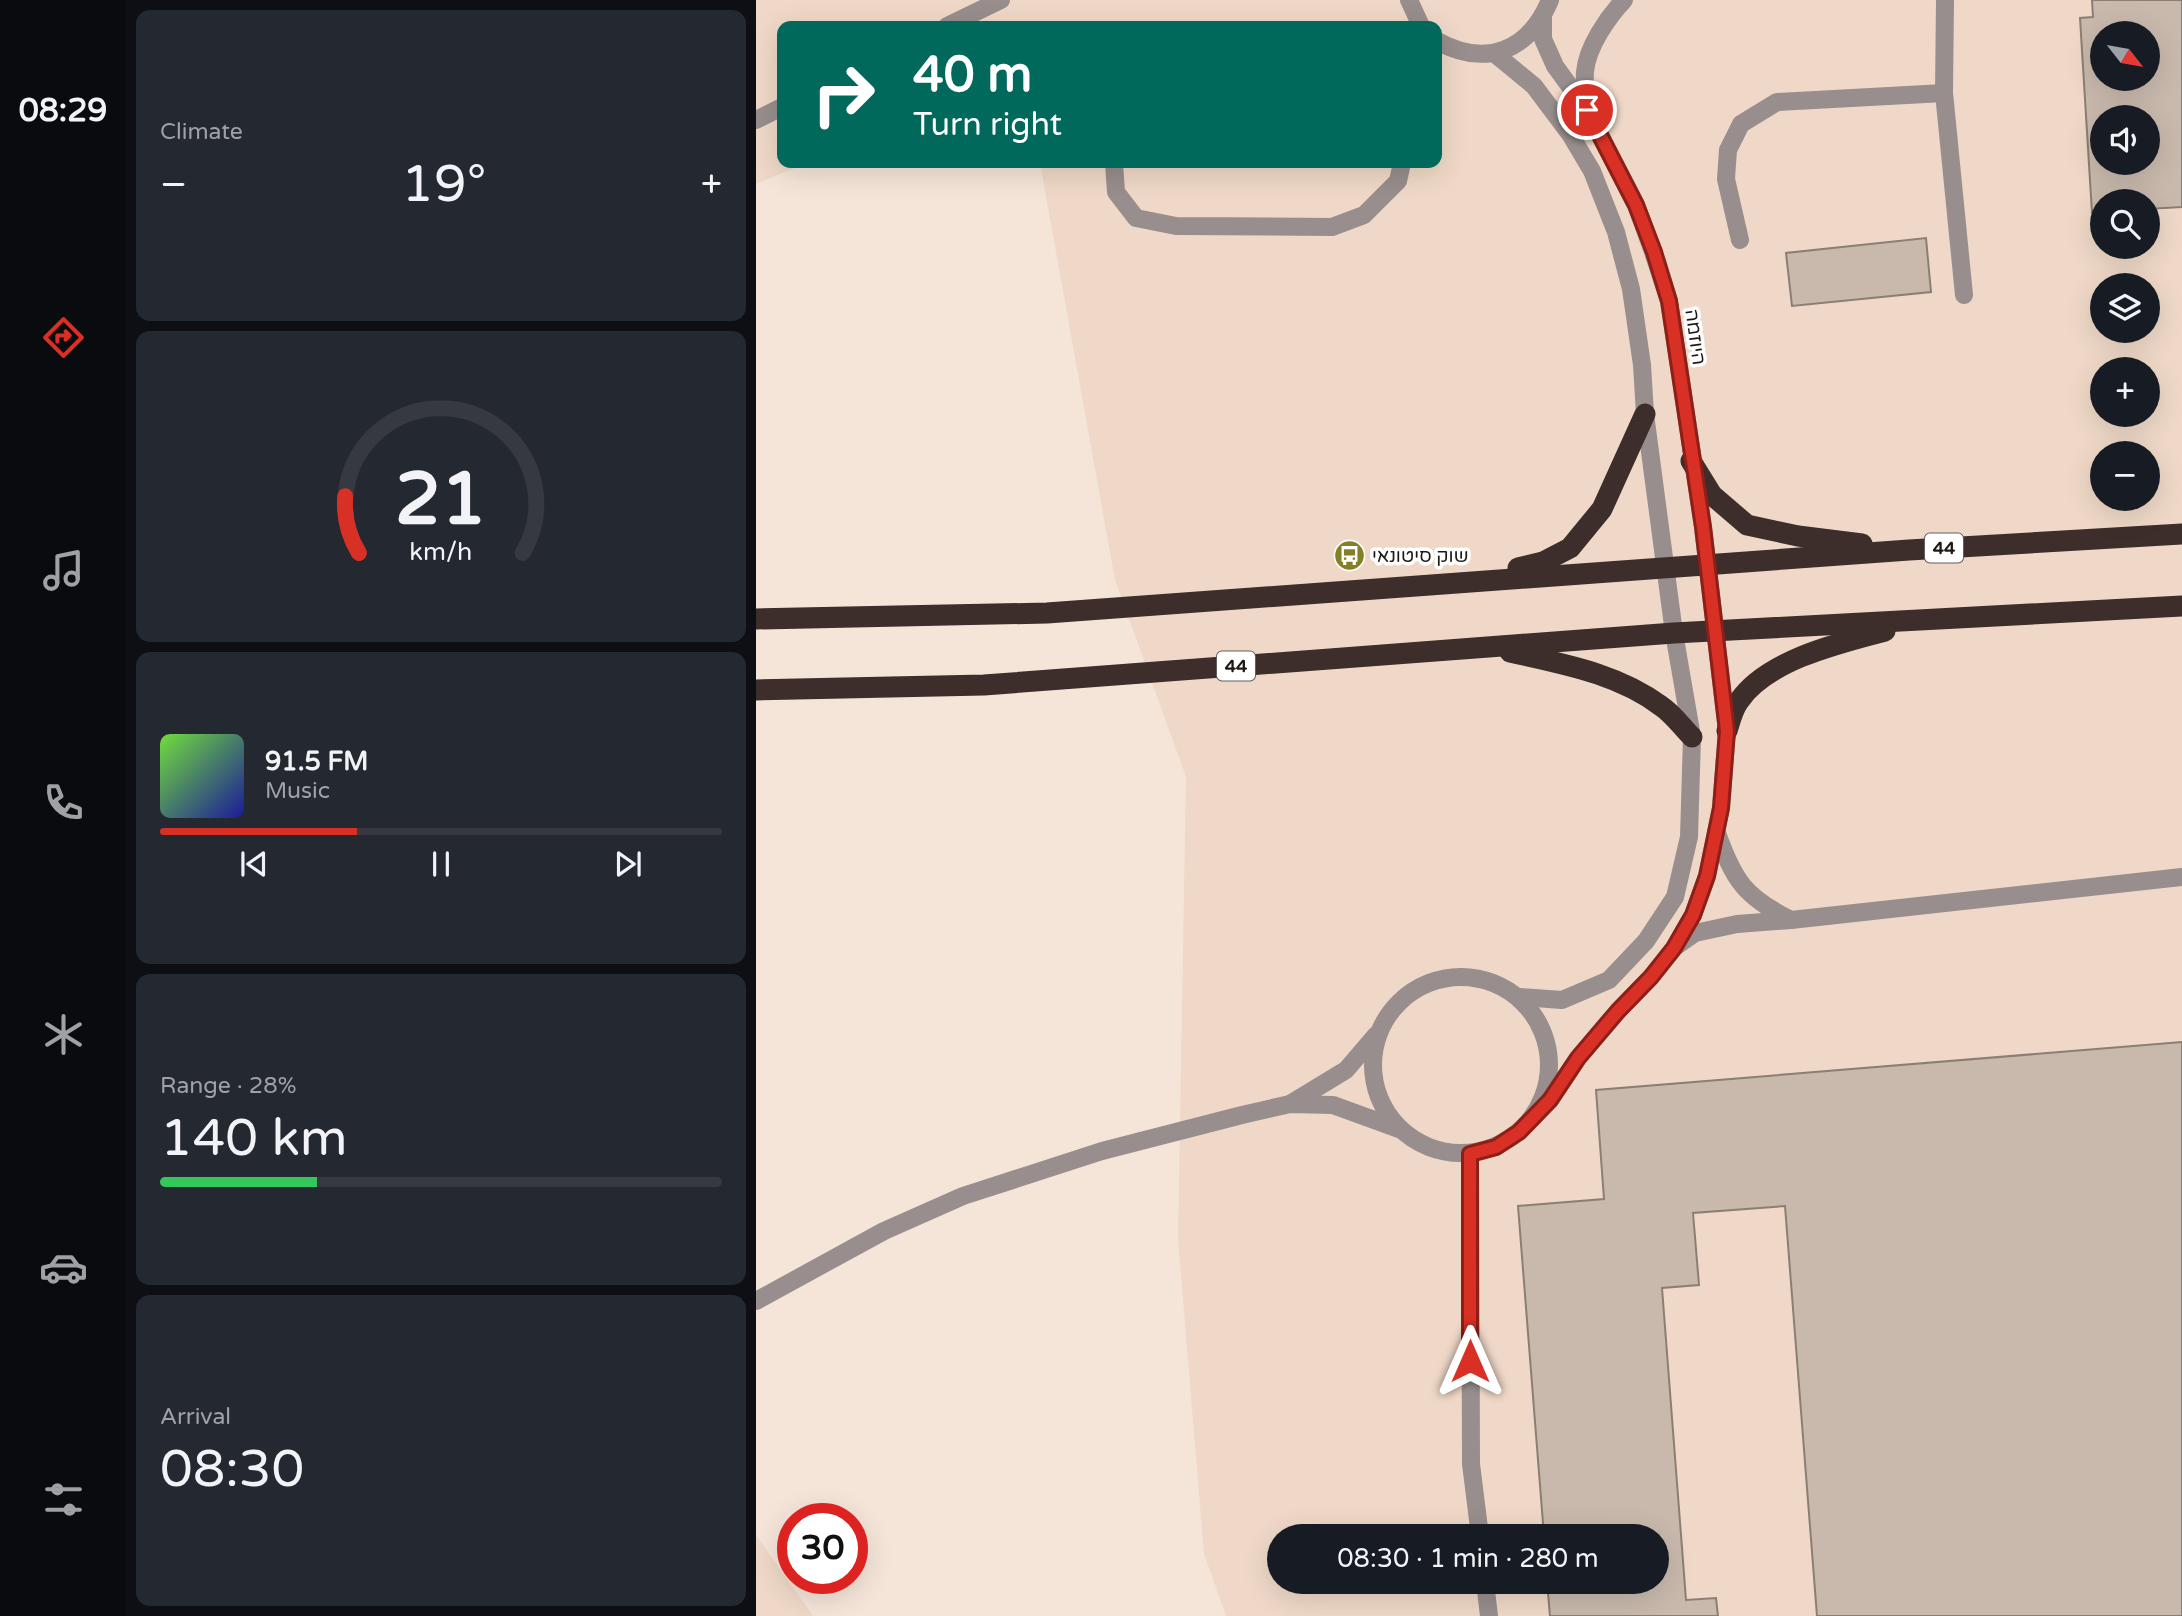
<!DOCTYPE html>
<html lang="en">
<head>
<meta charset="utf-8">
<style>
	:root { --surface:#171b24; --page:#242831; --text:#f1f3f6; --muted:#9ea1a6; --line:#363941; --accent:#d93025 }
	body { margin:0; font-family:"Varela Round","Noto Sans Hebrew",sans-serif; background:var(--page); color:var(--text); height:100vh; display:flex; flex-direction:column; font-size:26px; white-space:nowrap }
	* { box-sizing:border-box; margin:0 }
	p { font-size:23px; color:var(--muted) }
	.icon { flex:none; width:38px; height:38px; fill:none; stroke:currentColor; stroke-width:2; stroke-linecap:round; stroke-linejoin:round }
	.map { position:relative; flex:1; overflow:hidden }
	.sheet { display:flex; flex-direction:column; gap:10px; padding:10px; background:#0d0f14; width:630px }
	.sheet>* { flex:none }
	.banner { position:absolute; left:21px; top:21px; width:665px; height:147px; border-radius:14px; box-shadow:0 7px 28px #0002; background:#00695c; color:#fff; overflow:hidden }
	.needle { width:46px; rotate:121deg }
	.buttons { position:absolute; left:1334px; top:21px; display:grid; gap:14px }
	.buttons a { display:grid; place-items:center; width:70px; height:70px; border-radius:50%; background:var(--surface); box-shadow:0 7px 28px #0002; font-size:35px }
	.speed { position:absolute; left:21px; top:1503px; display:flex; gap:14px; font-size:35px; font-weight:700; text-align:center }
	.speed>* { display:grid; place-content:center; width:91px; height:91px; border-radius:50%; background:var(--surface); box-shadow:0 7px 28px #0002; line-height:1 }
	.speed .limit { border:10px solid #d22; background:#fff; color:#111 }
	.pin { position:absolute; display:grid; place-items:center; width:60px; height:60px; color:#fff; margin:-30px; border:4px solid #fff; border-radius:50%; box-shadow:0 2px 7px #0007 }
	.me { position:absolute; width:77px; margin:-38px; rotate:0deg; stroke-linejoin:round; filter:drop-shadow(0 0 5px #0008) }
	.turn { display:flex; align-items:center; gap:24px; height:147px; padding:0 21px; font-size:32px }
	.turn .icon { width:91px; height:91px; stroke-width:2.5 }
	.turn b { display:block; font-size:49px; line-height:60px }
	.big { font-size:52px; font-weight:600; line-height:1.1 }
	.sheet .widget { flex:1; display:flex; flex-direction:column; justify-content:center; gap:10px; min-width:0; padding:0 24px; border-radius:14px; background:var(--page) }
	.sheet .dial { align-items:center; gap:0 }
	.dial svg { height:182px; overflow:visible; fill:none; stroke:var(--line); stroke-width:7; stroke-linecap:round; text-anchor:middle }
	.dial text { fill:var(--text); stroke:none }
	.song { display:flex; align-items:center; gap:21px }
	.cover { width:84px; height:84px; border-radius:10px; background:linear-gradient(135deg,hsl(100 70% 55%),hsl(240 70% 35%)) }
	.played { height:7px; border-radius:4px; background:linear-gradient(90deg,var(--accent) 35%,var(--line) 35%) }
	.keys { display:flex; justify-content:space-around; direction:ltr }
	.heat { display:flex; justify-content:space-between; align-items:center; font-size:38px; direction:ltr }
	.charge { height:10px; border-radius:5px; background:linear-gradient(90deg,#34c759 28%,var(--line) 0) }
	.trip { position:absolute; left:511px; top:1524px; width:402px; height:70px; border-radius:35px; background:var(--surface); box-shadow:0 7px 28px #0002; font-weight:600; line-height:70px; text-align:center }
	main { display:flex; flex:1; min-height:0 }
	.menu { display:flex; flex-direction:column; width:126px; justify-content:space-around; align-items:center; background:#090b0e; color:var(--muted) }
	.menu .icon { width:49px; height:49px }
	.menu .current { color:var(--accent) }
	.menu b { font-size:32px; color:var(--text) }
	.map>svg:first-child { display:block }
	.built { fill:#efd8c7; fill-rule:evenodd }
	.building { fill:#c9b9ad; stroke:#8d7e73; stroke-width:2; fill-rule:evenodd }
	.lines { fill:none; stroke-linecap:round; stroke-linejoin:round }
	.minor { stroke:#978e8d; stroke-width:18 }
	.highway { stroke:#3d2d2b; stroke-width:21 }
	.route-casing { stroke:#8d1f18; stroke-width:18 }
	.route { stroke:#d93025; stroke-width:12 }
	.labels { text-anchor:middle; dominant-baseline:central; stroke-width:7; stroke-linejoin:round; paint-order:stroke }
	.shield { fill:#fff; stroke:#625e5b; stroke-width:2 }
	.shield-label { font-size:18px; font-weight:bold; fill:#1e1915 }
	.street-label { font-size:19px; fill:#1e1915; stroke:#fff }
	.poi-label { font-size:19px; fill:#1e1915; stroke:#fff; text-anchor:start }
</style>
</head>
<body>
<main>
<nav class="menu">
<b>08:29</b>
<svg class="icon current" aria-label="directions" viewBox="0 0 24 24"><path d="M12 3l9 9-9 9-9-9zM9 14v-3h6M13 9l2 2-2 2"/></svg>
<svg class="icon" aria-label="music" viewBox="0 0 24 24"><path d="M9 18V5l10-2v13"/><circle cx="6" cy="18" r="3"/><circle cx="16" cy="16" r="3"/></svg>
<svg class="icon" aria-label="phone" viewBox="0 0 24 24"><path d="M5 4h4l2 5-3 2q2 4 5 5l2-3 5 2v4C11 20 4 13 5 4z"/></svg>
<svg class="icon" aria-label="climate" viewBox="0 0 24 24"><path d="M12 3v18M4 7l16 10M4 17L20 7"/></svg>
<svg class="icon" aria-label="car" viewBox="0 0 24 24"><path d="M5 17H2v-5l4-1 3-4h7l3 4 3 1v5h-3M9 17h6M6 11h13"/><circle cx="7" cy="17" r="2"/><circle cx="17" cy="17" r="2"/></svg>
<svg class="icon" aria-label="filters" viewBox="0 0 24 24"><path d="M4 7h16M4 17h16"/><circle cx="9" cy="7" r="2"/><circle cx="15" cy="17" r="2"/></svg>
</nav>
<section class="sheet">
<div class="widget"><p>Climate</p>
<div class="heat"><a>−</a><b class="big">19°</b><a>+</a></div>
</div>
<div class="widget dial"><svg viewBox="0 0 100 80">
<path d="M14 69A42 42 0 1 1 86 69"/>
<path d="M14 69A42 42 0 0 1 8 44" stroke="#d93025"/>
<text x="50" y="56" font-size="32" font-weight="700">21</text>
<text x="50" y="72" font-size="11">km/h</text>
</svg></div>
<div class="widget">
<div class="song"><i class="cover"></i><div><b>91.5 FM</b><p>Music</p></div></div>
<div class="played"></div>
<div class="keys"><svg class="icon" aria-label="previous" viewBox="0 0 24 24"><path d="M18 5L8 12l10 7zM5 5v14"/></svg><svg class="icon" aria-label="pause" viewBox="0 0 24 24"><path d="M8 5v14M16 5v14"/></svg><svg class="icon" aria-label="next" viewBox="0 0 24 24"><path d="M6 5l10 7-10 7zM19 5v14"/></svg></div>
</div>
<div class="widget"><p>Range · 28%</p><b class="big">140 km</b><div class="charge"></div></div>
<div class="widget"><p>Arrival</p><b class="big">08:30</b></div>
</section>
<div class="map">
<svg width="1426" height="1616" viewBox="0 0 1426 1616">
	<rect width="100%" height="100%" fill="#f5e5d9"/>
	<g class="built">
		<path d="M 0,0 L 1426,0 L 1426,1616 L 470,1616 L 448,1554 L 422,1239 L 430,777 L 359,580 L 284,163 L 681,163 L 681,26 L 26,26 L 26,163 L 50,163 L 0,184 ZM 1346,33 L 1391,33 L 1391,79 L 1346,79 ZM 1346,117 L 1391,117 L 1391,163 L 1346,163 ZM 1346,201 L 1391,201 L 1391,247 L 1346,247 ZM 1346,285 L 1391,285 L 1391,331 L 1346,331 ZM 1346,369 L 1391,369 L 1391,415 L 1346,415 ZM 1346,453 L 1391,453 L 1391,499 L 1346,499 ZM 523,1536 L 901,1536 L 901,1582 L 523,1582 Z"/>
		<polygon points="0,1535 57,1616 0,1616"/>
	</g>
	<g class="building">
		<path d="M 1336,0 L 1426,0 L 1426,207 L 1391,209 L 1391,201 L 1346,201 L 1346,212 L 1336,213 L 1324,18 L 1337,17 ZM 1346,33 L 1391,33 L 1391,79 L 1346,79 ZM 1346,117 L 1391,117 L 1391,163 L 1346,163 Z"/>
		<polygon points="1170,238 1175,292 1036,306 1030,253"/>
		<polygon points="1426,1042 1426,1616 1061,1616 1029,1206 937,1213 943,1285 906,1288 930,1600 960,1598 962,1616 794,1616 791,1582 901,1582 901,1536 788,1536 762,1206 848,1199 840,1090"/>
	</g>
	<g class="lines">
		<g class="minor">
			<polyline points="653,0 665,26"/>
			<polyline points="1189,0 1188,93 1208,295"/>
			<polyline points="191,26 245,0"/>
			<path d="M 681,41 C 730,68 773,51 794,0"/>
			<polyline points="738,53 778,86 814,134 836,171 860,232 875,289 886,365 889,414 918,633 936,737 933,837 919,897 890,941 853,980 806,1000 763,997"/>
			<path d="M 831,110 C 830,98 828,85 829,72 C 831,47 852,17 868,0"/>
			<polyline points="0,120 26,107"/>
			<polyline points="358,163 360,192 380,218 420,226 576,227 608,215 642,181 646,163"/>
			<polyline points="984,240 970,179 972,150 985,124 1021,102 1188,93"/>
			<path d="M 961,833 C 978,881 989,897 1035,920"/>
			<polyline points="922,945 939,933 981,924 1035,920 1426,877"/>
			<circle cx="705" cy="1065" r="88"/>
			<polyline points="534,1104 590,1070 620,1035"/>
			<polyline points="763,1132 794,1100 822,1058 862,1011 895,977 918,948 937,915 951,876 965,808 971,731 947,527 913,301 897,252 880,205 831,110 799,66 787,39 787,18"/>
			<polyline points="714,1154 715,1464 724,1536"/>
			<polyline points="0,1301 128,1231 207,1196 346,1151 486,1115 534,1104 577,1105 643,1129"/>
			<polyline points="729,1582 733,1616"/>
		</g>
		<g class="highway">
			<polyline points="935,461 956,495 991,525 1042,536 1106,544"/>
			<polyline points="762,568 787,562 814,548 846,509 889,414"/>
			<polyline points="0,619 291,613 1153,550 1426,534"/>
			<path d="M 754,652 C 806,664 861,673 905,706 C 917,714 926,727 936,737"/>
			<polyline points="0,690 228,685 918,633 1426,606"/>
			<path d="M 971,731 C 974,721 977,709 983,701 C 1011,660 1083,643 1129,631"/>
		</g>
	</g>
	<g class="lines">
		<defs>
			<polyline id="route" points="714,1361 714,1154 740,1147 763,1132 794,1100 822,1058 862,1011 895,977 918,948 937,915 951,876 965,808 971,731 947,527 913,301 898,252 880,205 831,110"/>
		</defs>
		<use href="#route" class="route-casing"/>
		<use href="#route" class="route"/>
	</g>
	<defs>
		<symbol id="bus-disc" viewBox="-11 -11 22 22"><circle r="9.5" fill="#877f26" stroke="#fff"/><path d="M-5-6H5V4H4V6H2V4H-2V6H-4V4H-5ZM-3.5-4V0h7V-4ZM-3.5 1.2v1.5H-2V1.2ZM2 1.2v1.5H3.5V1.2Z" fill="#fff"/></symbol>
	</defs>
	<g fill-rule="evenodd">
		<use href="#bus-disc" x="576" y="538" width="35" height="35"/>
	</g>
	<g class="labels">
		<g class="shield">
			<rect x="1169" y="533.5" width="38" height="29" rx="5"/>
			<rect x="461" y="651.5" width="38" height="29" rx="5"/>
		</g>
		<g class="shield-label">
			<text x="1188" y="548">44</text>
			<text x="480" y="666">44</text>
		</g>
		<g class="street-label">
			<text transform="translate(939 337) rotate(82)">היוזמה</text>
		</g>
		<g class="poi-label">
			<text x="616" y="556">שוק סיטונאי</text>
		</g>
	</g>
</svg>
<div class="buttons">
<a><svg class="needle" viewBox="-14 -14 28 28"><path d="M0-13l5 13h-10z" fill="#e53935"/><path d="M0 13l5-13h-10z" fill="#9ea1a6"/></svg></a>
<a><svg class="icon" aria-label="sound" viewBox="0 0 24 24"><path d="M4 9h4l5-4v14l-5-4H4zM17 9q2 3 0 6"/></svg></a>
<a><svg class="icon" aria-label="search" viewBox="0 0 24 24"><circle cx="10" cy="10" r="6"/><path d="M15 15l6 6"/></svg></a>
<a><svg class="icon" aria-label="layers" viewBox="0 0 24 24"><path d="M12 4l9 5-9 5-9-5zM3 14l9 5 9-5"/></svg></a>
<a>+</a>
<a>−</a>
</div>
<div class="speed"><div class="limit">30</div></div>
<div class="pin" style="left:831px;top:110px;background:#d93025"><svg class="icon" aria-label="arrive" viewBox="0 0 24 24"><path d="M6 21V4h12l-3 4 3 4H6"/></svg></div>
<svg class="me" style="left:714px;top:1361px" viewBox="-20 -20 40 40"><path d="M0-17L14 15 0 8-14 15z" fill="#d93025" stroke="#fff" stroke-width="4"/></svg>
<div class="trip">08:30 · 1 min · 280 m</div>
<div class="banner">
<div class="turn"><svg class="icon" aria-label="right" viewBox="0 0 24 24"><path d="M7 20v-9h11M14 6l5 5-5 5"/></svg><div><b>40 m</b>Turn right</div></div>
</div>
</div>
</main>
</body>
</html>
